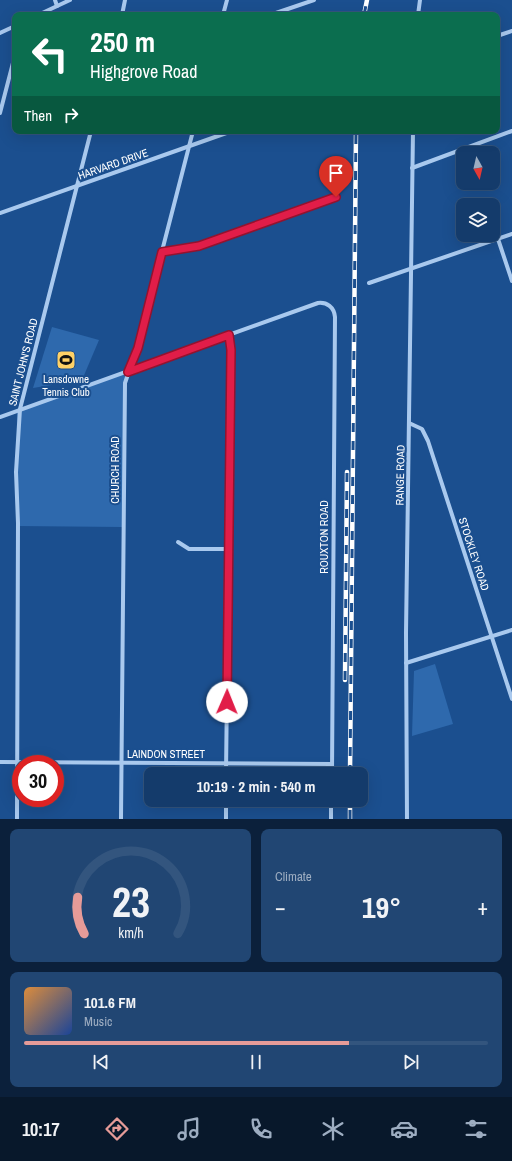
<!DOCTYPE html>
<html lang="en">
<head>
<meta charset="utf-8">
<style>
	:root { --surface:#143b6b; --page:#214673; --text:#f1f3f6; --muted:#9dadc1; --line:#33557e; --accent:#e69b98 }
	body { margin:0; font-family:"Archivo Narrow",sans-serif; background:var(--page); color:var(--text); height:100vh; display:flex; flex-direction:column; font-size:15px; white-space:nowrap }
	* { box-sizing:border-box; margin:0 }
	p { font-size:13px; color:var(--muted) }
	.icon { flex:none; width:22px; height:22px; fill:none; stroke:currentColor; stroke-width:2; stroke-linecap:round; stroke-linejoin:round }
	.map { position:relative; height:819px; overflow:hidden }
	.details { display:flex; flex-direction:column; gap:10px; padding:10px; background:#0b203b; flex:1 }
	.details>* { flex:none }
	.hud { position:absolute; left:12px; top:12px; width:488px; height:122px; border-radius:8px; box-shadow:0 4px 16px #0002,0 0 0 1px var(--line); background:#0b6e4f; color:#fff; overflow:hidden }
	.needle { width:26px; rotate:172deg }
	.fabs { position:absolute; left:456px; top:146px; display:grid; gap:8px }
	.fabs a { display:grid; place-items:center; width:44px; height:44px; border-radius:8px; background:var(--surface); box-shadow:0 4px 16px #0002,0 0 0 1px var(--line); font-size:20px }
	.speed { position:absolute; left:12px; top:755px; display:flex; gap:8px; font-size:20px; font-weight:700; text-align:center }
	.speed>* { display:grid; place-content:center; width:52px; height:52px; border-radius:50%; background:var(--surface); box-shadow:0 4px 16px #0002,0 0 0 1px var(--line); line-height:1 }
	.speed .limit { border:6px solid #d22; background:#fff; color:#111 }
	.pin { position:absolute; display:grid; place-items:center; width:34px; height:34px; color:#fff; margin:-41px -17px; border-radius:50% 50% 50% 0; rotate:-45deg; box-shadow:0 0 4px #0007 }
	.pin .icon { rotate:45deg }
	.me { position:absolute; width:44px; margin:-22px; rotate:1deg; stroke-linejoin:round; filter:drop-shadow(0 0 3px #0008) }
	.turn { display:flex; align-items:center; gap:14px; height:84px; padding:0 12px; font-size:18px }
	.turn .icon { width:52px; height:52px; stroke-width:2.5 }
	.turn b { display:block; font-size:28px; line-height:34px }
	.then { display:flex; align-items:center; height:38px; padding:0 12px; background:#0003; gap:8px; font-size:15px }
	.big { font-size:30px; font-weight:800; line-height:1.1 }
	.details .card { flex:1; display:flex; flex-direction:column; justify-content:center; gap:6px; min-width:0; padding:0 14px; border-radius:8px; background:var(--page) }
	.details .dial { align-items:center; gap:0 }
	.dial svg { height:104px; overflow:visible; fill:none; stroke:var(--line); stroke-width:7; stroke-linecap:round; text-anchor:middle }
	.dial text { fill:var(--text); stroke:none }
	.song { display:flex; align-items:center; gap:12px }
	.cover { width:48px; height:48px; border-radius:6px; background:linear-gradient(135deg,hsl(30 70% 55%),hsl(220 70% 35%)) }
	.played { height:4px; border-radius:2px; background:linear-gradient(90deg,var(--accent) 70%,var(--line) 70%) }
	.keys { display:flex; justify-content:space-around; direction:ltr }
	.heat { display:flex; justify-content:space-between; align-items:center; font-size:22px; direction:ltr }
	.details .tiles { flex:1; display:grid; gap:10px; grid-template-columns:1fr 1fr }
	.card:last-child { grid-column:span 2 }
	.trip { position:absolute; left:144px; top:767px; width:224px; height:40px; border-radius:8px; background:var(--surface); box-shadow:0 4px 16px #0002,0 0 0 1px var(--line); font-weight:800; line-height:40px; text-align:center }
	.dock { display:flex; height:64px; justify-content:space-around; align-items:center; background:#08182b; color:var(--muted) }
	.dock .icon { width:28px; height:28px }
	.dock .on { color:var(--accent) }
	.dock b { font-size:18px; color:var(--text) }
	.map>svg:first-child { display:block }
	.green { fill:#2e69ad }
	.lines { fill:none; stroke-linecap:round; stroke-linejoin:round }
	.street { stroke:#a9c9ee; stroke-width:4 }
	.rail-casing { stroke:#fff; stroke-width:4.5 }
	.rail { stroke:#1b4f8f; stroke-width:3; stroke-dasharray:9; stroke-linecap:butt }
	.route-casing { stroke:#92132f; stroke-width:10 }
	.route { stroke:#e11d48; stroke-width:7 }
	.labels { text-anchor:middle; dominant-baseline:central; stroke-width:4; stroke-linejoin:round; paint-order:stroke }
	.street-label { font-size:11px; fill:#fff; stroke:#1b4f8f }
	.poi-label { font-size:11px; fill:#fff; stroke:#1b4f8f }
</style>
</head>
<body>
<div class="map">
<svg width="512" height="819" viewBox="0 0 512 819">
	<rect width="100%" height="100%" fill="#1b4f8f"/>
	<g class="green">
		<polygon points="52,327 99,340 82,380 33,388"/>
		<polygon points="128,372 125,383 123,527 16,526 17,410"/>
		<polygon points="435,664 453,724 412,736 414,671"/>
	</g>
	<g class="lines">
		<g class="street">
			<polyline points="55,0 57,6"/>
			<polyline points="38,15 70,0"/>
			<polyline points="122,15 125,0"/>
			<polyline points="223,15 227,0"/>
			<polyline points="270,15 314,0"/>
			<polyline points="418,15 420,0"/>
			<polyline points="0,33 15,26"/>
			<polyline points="497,36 512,31"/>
			<polyline points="0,113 15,55"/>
			<polyline points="412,168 512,131"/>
			<polyline points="0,213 232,131"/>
			<polyline points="498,239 512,281"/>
			<polyline points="162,252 199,246 336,197"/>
			<polyline points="369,283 512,234"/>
			<path d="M 0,417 L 318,303 C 327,302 334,307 335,317 L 332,774"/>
			<polyline points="409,423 422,429 428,441 512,699"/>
			<polyline points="178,542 189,549 229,549"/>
			<polyline points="406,663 512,630"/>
			<polyline points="0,762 332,764"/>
			<polyline points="226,774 231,350 229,335"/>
			<polyline points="17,819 18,523 16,472 20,409 91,131"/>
			<polyline points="121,819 125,383 137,348 193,131"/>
			<polyline points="226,819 226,800"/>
			<polyline points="331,819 331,800"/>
			<polyline points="407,819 406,633 413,131"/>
		</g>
		<defs>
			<g id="rail">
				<polyline points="364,15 367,0"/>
				<polyline points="345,680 347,472"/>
				<polyline points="350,774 356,131"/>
				<polyline points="350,819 350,800"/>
			</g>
		</defs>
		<use href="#rail" class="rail-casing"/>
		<use href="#rail" class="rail"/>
	</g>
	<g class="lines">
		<defs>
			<polyline id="route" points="227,702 231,350 229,335 128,372 138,348 162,252 199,246 336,197"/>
		</defs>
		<use href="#route" class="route-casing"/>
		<use href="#route" class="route"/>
	</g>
	<defs>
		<symbol id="stadium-square" viewBox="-11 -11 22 22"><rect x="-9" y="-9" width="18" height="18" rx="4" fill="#ffd166" stroke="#1b4f8f"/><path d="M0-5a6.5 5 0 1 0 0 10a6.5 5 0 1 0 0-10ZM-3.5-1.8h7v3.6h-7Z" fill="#111"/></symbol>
	</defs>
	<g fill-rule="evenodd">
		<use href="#stadium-square" x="55" y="349" width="22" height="22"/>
	</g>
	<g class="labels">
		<g class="street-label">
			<text transform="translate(113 164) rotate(-19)">HARVARD DRIVE</text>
			<text transform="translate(23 362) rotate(-76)">SAINT JOHN'S ROAD</text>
			<text transform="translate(115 470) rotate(-90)">CHURCH ROAD</text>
			<text transform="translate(400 475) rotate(-89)">RANGE ROAD</text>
			<text transform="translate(324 537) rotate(-90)">ROUXTON ROAD</text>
			<text transform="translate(474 554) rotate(72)">STOCKLEY ROAD</text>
			<text x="166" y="754">LAINDON STREET</text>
		</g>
		<g class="poi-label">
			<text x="66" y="379">Lansdowne<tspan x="66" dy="13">Tennis Club</tspan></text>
		</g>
	</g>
</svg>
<div class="fabs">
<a><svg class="needle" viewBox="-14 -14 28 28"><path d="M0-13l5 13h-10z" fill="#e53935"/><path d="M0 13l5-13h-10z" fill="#9dadc1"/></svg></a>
<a><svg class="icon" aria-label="layers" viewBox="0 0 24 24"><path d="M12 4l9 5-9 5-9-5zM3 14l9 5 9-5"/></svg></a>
</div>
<div class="speed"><div class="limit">30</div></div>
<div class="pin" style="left:336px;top:197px;background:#d93025"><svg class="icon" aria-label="arrive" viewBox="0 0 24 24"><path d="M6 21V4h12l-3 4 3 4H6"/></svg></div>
<svg class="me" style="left:227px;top:702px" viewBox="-20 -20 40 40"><circle r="19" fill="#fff"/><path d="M0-13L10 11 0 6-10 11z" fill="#e11d48"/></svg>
<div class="trip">10:19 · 2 min · 540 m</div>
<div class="hud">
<div class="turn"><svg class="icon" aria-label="left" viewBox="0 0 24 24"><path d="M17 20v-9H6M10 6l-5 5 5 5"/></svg><div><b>250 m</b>Highgrove Road</div></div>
<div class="then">Then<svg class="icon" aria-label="right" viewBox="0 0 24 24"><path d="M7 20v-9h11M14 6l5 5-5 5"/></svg></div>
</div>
</div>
<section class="details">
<div class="tiles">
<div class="card dial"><svg viewBox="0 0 100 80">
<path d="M14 69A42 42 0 1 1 86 69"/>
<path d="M14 69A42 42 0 0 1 9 41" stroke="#e69b98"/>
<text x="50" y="56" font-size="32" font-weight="700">23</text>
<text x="50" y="72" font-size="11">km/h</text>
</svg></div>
<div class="card"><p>Climate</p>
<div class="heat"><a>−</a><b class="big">19°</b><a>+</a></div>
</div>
<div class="card">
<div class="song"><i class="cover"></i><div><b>101.6 FM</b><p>Music</p></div></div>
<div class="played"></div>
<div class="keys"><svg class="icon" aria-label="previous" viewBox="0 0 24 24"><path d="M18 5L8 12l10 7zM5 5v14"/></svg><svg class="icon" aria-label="pause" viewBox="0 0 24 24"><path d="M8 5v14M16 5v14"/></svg><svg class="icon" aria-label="next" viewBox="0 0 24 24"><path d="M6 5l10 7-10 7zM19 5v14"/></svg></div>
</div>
</div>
</section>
<nav class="dock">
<b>10:17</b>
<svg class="icon on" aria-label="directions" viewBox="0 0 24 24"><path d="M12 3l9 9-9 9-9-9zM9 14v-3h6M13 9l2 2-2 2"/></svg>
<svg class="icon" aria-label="music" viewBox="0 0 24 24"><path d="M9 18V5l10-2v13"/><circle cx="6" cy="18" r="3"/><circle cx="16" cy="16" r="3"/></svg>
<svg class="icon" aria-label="phone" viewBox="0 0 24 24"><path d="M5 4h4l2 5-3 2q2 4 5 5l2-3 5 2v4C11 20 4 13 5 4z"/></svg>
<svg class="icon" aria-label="climate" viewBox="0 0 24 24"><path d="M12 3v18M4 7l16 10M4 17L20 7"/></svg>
<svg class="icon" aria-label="car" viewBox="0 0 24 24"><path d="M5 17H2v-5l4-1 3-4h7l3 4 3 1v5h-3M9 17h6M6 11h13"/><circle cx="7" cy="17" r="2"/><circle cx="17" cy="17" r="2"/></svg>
<svg class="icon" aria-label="filters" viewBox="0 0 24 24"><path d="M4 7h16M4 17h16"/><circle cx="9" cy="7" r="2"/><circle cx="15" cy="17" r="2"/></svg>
</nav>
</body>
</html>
